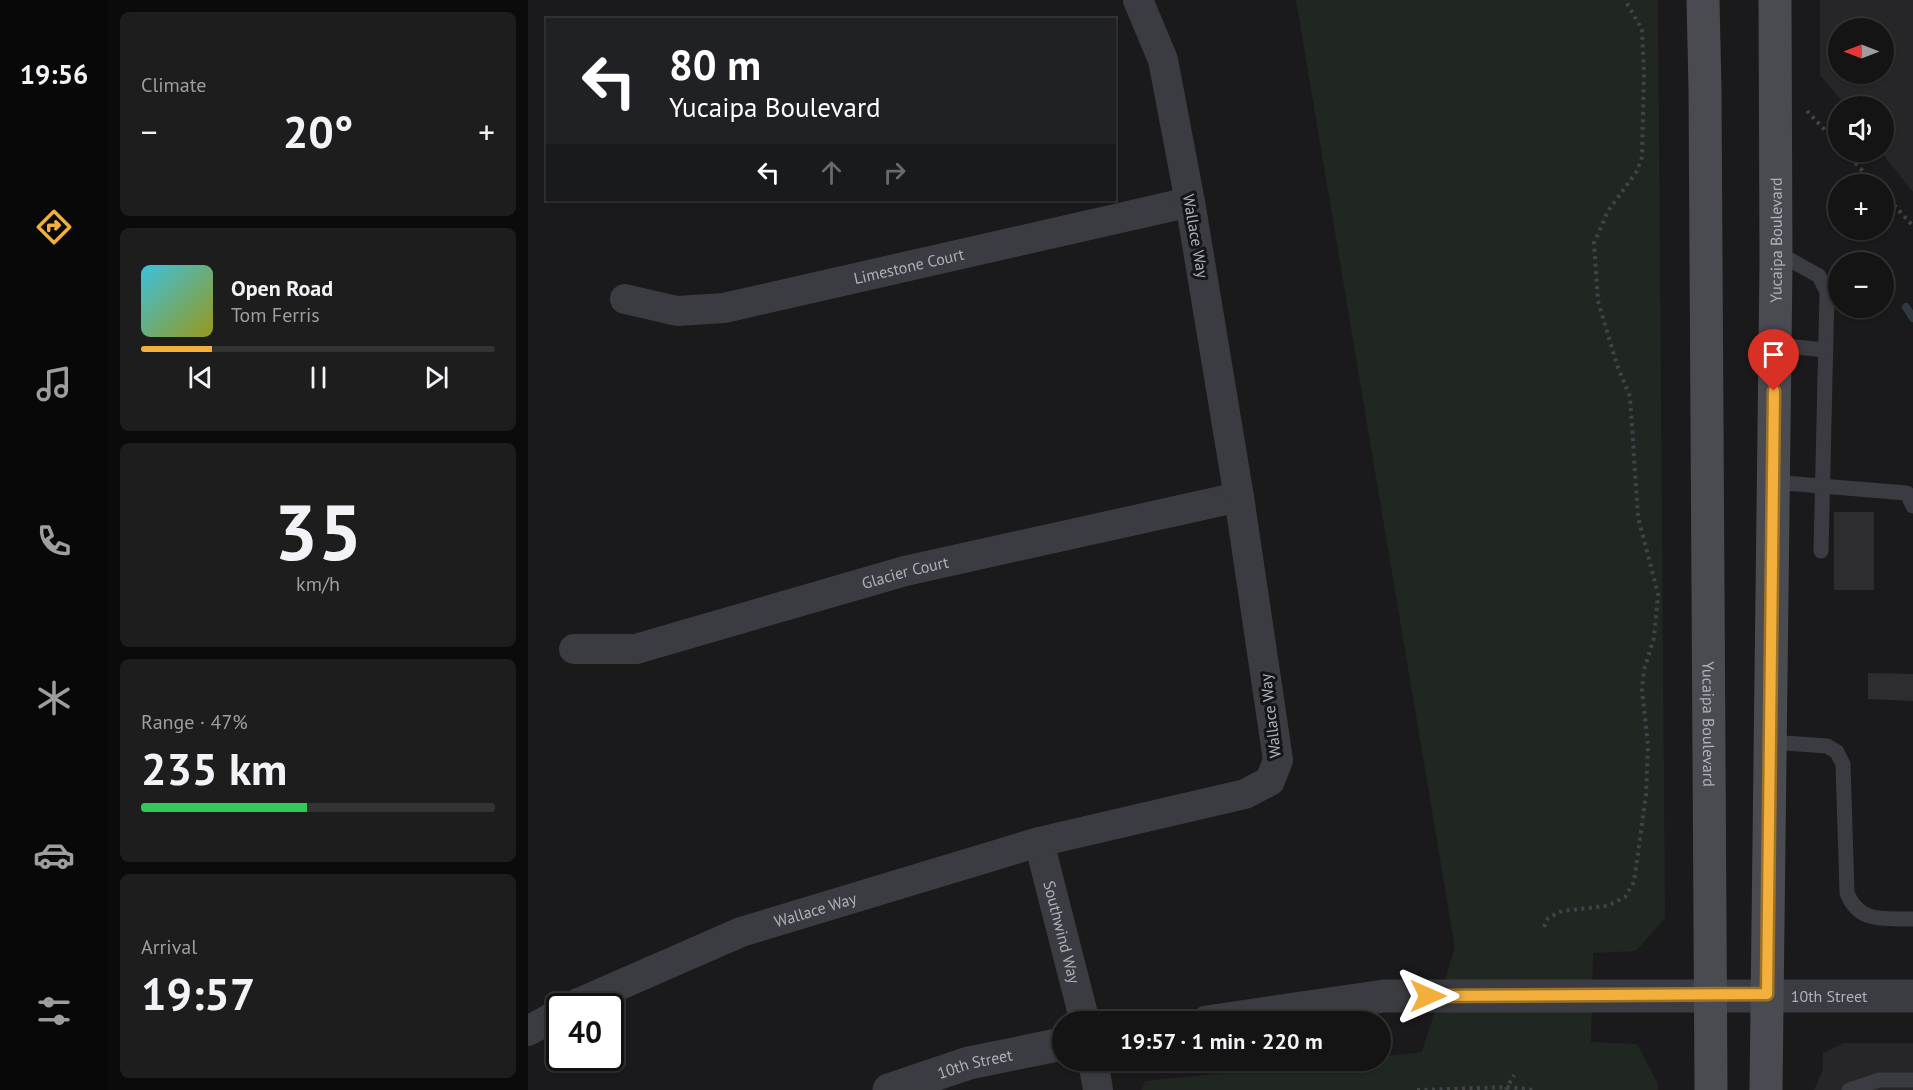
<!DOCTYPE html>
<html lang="en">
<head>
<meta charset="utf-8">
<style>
	:root { --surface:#141415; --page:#1d1d1e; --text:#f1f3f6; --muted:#9d9ea0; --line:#333334; --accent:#f2af3c }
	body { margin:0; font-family:"PT Sans",sans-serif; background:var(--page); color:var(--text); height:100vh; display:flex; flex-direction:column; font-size:22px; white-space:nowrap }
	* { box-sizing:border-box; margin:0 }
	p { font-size:20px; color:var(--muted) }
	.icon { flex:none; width:33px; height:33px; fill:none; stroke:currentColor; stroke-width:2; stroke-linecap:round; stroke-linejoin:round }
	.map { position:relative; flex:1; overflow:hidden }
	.side { display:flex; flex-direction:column; gap:12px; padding:12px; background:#0b0b0c; width:420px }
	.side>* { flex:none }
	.hud { position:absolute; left:18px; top:18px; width:570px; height:183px; border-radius:0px; box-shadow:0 2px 4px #0004,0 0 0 2px var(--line); background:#202124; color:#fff; overflow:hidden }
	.needle { width:39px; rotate:270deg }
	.tools { position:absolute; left:1300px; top:18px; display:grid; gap:12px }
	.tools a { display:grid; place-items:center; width:66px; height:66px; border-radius:50%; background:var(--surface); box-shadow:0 2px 4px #0004,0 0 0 2px var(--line); font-size:30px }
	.speed { position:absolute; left:18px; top:993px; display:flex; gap:12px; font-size:30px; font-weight:700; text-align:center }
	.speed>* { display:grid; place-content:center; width:78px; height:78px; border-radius:50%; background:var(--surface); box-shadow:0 2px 4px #0004,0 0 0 2px var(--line); line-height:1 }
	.speed .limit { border:3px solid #111; border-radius:9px; background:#fff; color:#111 }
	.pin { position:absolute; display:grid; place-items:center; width:51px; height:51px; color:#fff; margin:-62px -26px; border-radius:50% 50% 50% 0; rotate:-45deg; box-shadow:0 0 6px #0007 }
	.pin .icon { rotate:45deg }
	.me { position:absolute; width:66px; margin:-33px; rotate:90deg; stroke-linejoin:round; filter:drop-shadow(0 0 4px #0008) }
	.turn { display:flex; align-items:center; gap:21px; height:126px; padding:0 24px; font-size:27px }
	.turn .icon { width:78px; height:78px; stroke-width:2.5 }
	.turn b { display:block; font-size:42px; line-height:51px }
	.lanes { display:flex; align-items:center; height:57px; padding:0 24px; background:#0003; justify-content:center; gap:30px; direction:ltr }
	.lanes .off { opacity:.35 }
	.big { font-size:45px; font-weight:700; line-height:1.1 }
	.side .card { flex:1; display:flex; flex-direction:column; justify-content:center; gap:9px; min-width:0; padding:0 21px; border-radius:9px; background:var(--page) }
	.side .dial { align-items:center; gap:0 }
	.dial b { font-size:78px; line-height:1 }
	.song { display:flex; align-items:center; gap:18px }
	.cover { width:72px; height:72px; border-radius:9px; background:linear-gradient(135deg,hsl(190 70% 55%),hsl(60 70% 35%)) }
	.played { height:6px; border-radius:3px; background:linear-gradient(90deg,var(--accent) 20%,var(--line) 20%) }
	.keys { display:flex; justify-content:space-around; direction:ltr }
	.heat { display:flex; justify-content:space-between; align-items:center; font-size:33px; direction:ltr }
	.charge { height:9px; border-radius:4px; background:linear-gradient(90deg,#34c759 47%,var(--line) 0) }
	.trip { position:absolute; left:524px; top:1011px; width:339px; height:60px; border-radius:30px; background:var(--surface); box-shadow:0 2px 4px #0004,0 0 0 2px var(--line); font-weight:700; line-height:60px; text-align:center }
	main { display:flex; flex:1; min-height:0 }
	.dock { display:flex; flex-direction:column; width:108px; justify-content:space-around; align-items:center; background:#080808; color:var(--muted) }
	.dock .icon { width:42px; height:42px }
	.dock .active { color:var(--accent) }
	.dock b { font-size:27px; color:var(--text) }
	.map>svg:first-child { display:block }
	.built { fill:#262629; fill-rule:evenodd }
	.green { fill:#202721 }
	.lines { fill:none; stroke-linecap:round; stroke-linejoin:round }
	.stream { stroke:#2f3a41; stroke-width:8 }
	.building { fill:#2d2d30 }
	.path { stroke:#414348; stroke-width:4; stroke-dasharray:3 4.5; stroke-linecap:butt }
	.service { stroke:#3b3c41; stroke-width:15 }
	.minor { stroke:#3b3c41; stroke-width:30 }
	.tertiary { stroke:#3b3c41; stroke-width:33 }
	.secondary { stroke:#494b51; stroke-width:33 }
	.route-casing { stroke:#9d7227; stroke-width:15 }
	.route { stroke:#f2af3c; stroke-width:10 }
	.labels { text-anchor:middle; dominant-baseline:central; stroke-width:6; stroke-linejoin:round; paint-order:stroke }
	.street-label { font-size:16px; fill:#acb2bc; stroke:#151517 }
</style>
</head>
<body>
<main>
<nav class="dock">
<b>19:56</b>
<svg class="icon active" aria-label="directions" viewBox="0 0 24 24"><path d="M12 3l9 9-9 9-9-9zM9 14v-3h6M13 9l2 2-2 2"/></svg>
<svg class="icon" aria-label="music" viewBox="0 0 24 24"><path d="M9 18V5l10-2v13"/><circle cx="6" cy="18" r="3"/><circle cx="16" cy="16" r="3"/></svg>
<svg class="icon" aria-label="phone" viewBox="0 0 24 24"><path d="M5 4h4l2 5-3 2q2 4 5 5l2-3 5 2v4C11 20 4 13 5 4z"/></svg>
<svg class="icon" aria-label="climate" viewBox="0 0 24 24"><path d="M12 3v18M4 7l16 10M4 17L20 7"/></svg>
<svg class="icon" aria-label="car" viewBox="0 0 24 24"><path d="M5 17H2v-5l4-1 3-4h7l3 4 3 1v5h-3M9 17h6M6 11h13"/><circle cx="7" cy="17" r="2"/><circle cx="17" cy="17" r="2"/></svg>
<svg class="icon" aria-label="filters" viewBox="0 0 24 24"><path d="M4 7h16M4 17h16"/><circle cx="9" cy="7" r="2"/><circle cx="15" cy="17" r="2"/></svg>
</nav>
<section class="side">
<div class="card"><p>Climate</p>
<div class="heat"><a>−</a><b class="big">20°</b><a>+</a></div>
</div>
<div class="card">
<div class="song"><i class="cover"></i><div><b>Open Road</b><p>Tom Ferris</p></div></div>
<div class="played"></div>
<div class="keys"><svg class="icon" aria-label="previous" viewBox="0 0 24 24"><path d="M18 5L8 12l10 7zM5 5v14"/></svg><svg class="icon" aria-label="pause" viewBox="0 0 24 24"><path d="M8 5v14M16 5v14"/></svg><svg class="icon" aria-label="next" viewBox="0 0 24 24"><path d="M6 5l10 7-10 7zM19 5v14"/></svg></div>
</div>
<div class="card dial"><b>35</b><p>km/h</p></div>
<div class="card"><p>Range · 47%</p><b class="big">235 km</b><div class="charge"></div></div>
<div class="card"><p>Arrival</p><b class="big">19:57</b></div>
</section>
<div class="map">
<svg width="1385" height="1090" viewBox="0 0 1385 1090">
	<rect width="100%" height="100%" fill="#1a1a1c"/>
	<g class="built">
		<path d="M 1292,0 L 1385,0 L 1385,192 L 1353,152 L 1356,152 L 1356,106 L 1318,106 L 1292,75 ZM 1311,28 L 1356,28 L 1356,74 L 1311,74 Z"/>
		<polygon points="1316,1043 1385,1043 1385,1090 1286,1090 1295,1070 1295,1053"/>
	</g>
	<polygon class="green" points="768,0 1130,0 1137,918 1108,951 1065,953 1063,1042 1109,1044 1130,1084 1130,1090 613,1090 617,1081 815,1061 852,1060 852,1057 894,1052 927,948"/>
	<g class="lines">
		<polyline class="stream" points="1378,307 1385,318"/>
	</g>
	<g class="building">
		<rect x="1306" y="512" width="40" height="78"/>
		<polygon points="1340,673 1385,674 1385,701 1340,699"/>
	</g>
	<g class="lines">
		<g class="path">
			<polyline points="1279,111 1311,145"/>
			<polyline points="1317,152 1347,184"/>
			<polyline points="1356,194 1385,226"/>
			<polyline points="1016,927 1020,918 1034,911 1079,906 1097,897 1106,882 1118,795 1120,746 1114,689 1116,670 1126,638 1130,594 1110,517 1102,397 1089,365 1070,301 1066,243 1080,211 1109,171 1114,157 1116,73 1114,29 1097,0"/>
			<polyline points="889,1090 979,1087 1008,1090"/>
			<polyline points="978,1090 986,1075"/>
		</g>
		<g class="service">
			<polyline points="1248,252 1291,276 1299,292 1293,551"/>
			<polyline points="1247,345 1298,350"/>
			<polyline points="1245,482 1379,493 1385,506"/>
			<path d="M 1242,742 L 1299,746 L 1309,752 L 1315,764 L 1319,893 C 1331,924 1357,918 1385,919"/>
			<polyline points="1321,1090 1351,1080 1385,1080"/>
		</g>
		<g class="minor">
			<path id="s1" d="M 97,299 L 149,311 L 196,308 L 662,202"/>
			<path id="s2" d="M 46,649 L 108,649 L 377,571 L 711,497"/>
			<path id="s3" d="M 511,842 L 557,1022"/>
			<path id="s4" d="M 44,1006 L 213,932 L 511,842 L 717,794 L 742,781 L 750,760 L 711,497 L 662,202 L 635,60 L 610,0"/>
			<polyline points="0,1031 32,1013"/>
			<polyline points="565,1060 570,1090"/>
		</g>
		<g class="tertiary">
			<path id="s5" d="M 679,1022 L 856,996 L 1385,996"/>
			<path id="s6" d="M 361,1090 L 441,1063 L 534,1044"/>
		</g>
		<g class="secondary">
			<path id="s7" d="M 1175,0 L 1177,89 L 1183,1090"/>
			<path id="s8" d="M 1238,1090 L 1248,264 L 1247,0"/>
		</g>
	</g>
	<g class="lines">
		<defs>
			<polyline id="route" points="900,996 1239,994 1246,391"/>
		</defs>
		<use href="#route" class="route-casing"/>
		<use href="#route" class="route"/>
	</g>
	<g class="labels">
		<g class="street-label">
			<text transform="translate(668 236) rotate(80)">Wallace Way</text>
			<text stroke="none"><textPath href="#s8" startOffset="850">Yucaipa Boulevard</textPath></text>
			<text stroke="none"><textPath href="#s1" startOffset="290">Limestone Court</textPath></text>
			<text stroke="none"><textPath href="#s2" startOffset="342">Glacier Court</textPath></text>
			<text transform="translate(742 716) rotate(-97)">Wallace Way</text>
			<text stroke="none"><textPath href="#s7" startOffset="724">Yucaipa Boulevard</textPath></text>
			<text stroke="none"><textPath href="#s4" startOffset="262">Wallace Way</textPath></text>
			<text stroke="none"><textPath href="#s3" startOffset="93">Southwind Way</textPath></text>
			<text stroke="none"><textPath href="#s5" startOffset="624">10th Street</textPath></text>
			<text stroke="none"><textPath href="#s6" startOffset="90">10th Street</textPath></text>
		</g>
	</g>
</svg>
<div class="tools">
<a><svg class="needle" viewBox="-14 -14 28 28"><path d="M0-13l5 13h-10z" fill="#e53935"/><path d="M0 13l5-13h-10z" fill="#9d9ea0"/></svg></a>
<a><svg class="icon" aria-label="sound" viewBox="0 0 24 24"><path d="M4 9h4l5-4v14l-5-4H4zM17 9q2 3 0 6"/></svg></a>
<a>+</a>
<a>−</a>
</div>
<div class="speed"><div class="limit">40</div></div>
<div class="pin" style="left:1246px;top:391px;background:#d93025"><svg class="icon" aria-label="arrive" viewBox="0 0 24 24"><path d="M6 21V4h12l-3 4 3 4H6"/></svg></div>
<svg class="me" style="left:900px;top:996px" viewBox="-20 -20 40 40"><path d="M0-17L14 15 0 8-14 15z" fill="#f2af3c" stroke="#fff" stroke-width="4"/></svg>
<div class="trip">19:57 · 1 min · 220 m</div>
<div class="hud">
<div class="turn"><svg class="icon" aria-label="left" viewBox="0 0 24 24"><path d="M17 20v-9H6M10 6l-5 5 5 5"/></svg><div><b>80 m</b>Yucaipa Boulevard</div></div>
<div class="lanes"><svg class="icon" aria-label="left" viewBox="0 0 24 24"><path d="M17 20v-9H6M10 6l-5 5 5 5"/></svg><svg class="icon off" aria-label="ahead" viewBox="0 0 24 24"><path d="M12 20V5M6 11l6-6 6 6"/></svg><svg class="icon off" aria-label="right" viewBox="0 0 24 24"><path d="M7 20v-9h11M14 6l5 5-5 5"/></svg></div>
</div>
</div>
</main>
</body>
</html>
